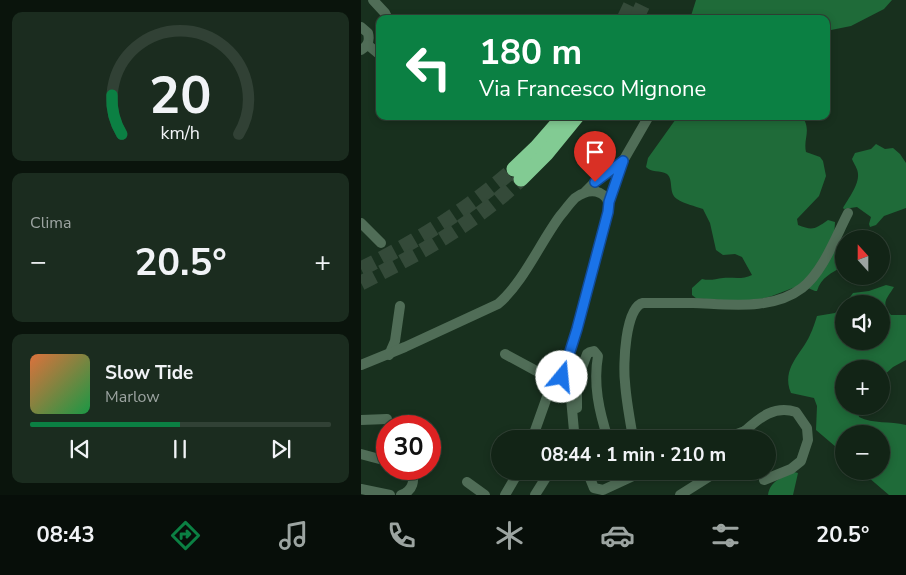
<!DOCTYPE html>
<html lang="it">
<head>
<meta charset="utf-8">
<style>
	:root { --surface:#122416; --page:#1b2c1f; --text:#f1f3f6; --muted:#9ca4a1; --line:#314135; --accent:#0b8043 }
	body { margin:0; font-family:"Nunito Sans",sans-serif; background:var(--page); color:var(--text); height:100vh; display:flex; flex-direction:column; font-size:19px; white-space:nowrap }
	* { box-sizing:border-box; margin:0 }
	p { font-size:16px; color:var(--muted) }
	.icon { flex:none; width:28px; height:28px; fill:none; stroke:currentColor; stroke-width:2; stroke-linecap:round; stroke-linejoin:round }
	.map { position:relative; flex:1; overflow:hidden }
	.panel { display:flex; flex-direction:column; gap:12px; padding:12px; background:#0a140c; width:361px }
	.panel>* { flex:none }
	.banner { position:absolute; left:15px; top:15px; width:454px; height:105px; border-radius:10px; box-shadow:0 2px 8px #0003,0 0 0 1px var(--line); background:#0b8043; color:#fff; overflow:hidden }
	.needle { width:32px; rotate:339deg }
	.tools { position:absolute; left:474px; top:230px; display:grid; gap:10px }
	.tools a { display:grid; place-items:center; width:55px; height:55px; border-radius:50%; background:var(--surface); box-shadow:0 2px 8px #0003,0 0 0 1px var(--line); font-size:25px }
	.speed { position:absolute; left:15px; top:415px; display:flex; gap:10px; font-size:25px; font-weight:700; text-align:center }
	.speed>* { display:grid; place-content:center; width:65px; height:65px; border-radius:50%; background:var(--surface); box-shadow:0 2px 8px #0003,0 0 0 1px var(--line); line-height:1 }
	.speed .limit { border:8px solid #d22; background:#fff; color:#111 }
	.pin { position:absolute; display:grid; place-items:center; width:42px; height:42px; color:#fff; margin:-51px -21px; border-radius:50% 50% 50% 0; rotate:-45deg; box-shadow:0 0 5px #0007 }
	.pin .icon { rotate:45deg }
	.me { position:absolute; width:55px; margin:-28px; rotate:17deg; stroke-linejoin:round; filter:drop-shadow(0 0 4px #0008) }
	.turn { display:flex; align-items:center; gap:18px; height:105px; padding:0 20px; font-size:22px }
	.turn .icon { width:65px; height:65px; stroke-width:2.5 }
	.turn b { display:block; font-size:35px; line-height:42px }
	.big { font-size:38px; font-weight:700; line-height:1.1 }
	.panel .widget { flex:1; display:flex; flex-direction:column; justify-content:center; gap:8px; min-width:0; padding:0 18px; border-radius:10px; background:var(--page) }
	.panel .dial { align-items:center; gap:0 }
	.dial svg { height:130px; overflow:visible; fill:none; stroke:var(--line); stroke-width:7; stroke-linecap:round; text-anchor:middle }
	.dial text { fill:var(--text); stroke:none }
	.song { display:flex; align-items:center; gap:15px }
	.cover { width:60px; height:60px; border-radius:8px; background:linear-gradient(135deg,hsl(20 70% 55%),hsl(140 70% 35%)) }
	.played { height:5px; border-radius:2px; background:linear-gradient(90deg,var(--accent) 50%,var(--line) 50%) }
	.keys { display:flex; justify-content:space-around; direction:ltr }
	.heat { display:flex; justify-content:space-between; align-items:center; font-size:28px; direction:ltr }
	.trip { position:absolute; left:130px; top:430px; width:285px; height:50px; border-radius:25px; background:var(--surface); box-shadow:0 2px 8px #0003,0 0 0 1px var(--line); font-weight:700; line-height:50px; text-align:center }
	.dock { display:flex; height:80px; justify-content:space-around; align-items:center; background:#070e09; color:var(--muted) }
	.dock .icon { width:35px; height:35px }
	.dock .current { color:var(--accent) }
	.dock b { font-size:22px; color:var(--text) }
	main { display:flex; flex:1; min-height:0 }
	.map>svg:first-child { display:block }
	.forest { fill:#1f6b39 }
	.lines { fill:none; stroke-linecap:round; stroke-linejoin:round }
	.motorway-tunnel { stroke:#344a39; stroke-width:15; stroke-dasharray:15 8; stroke-linecap:butt }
	.minor { stroke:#506d57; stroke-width:10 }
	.motorway { stroke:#82cb93; stroke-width:15 }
	.route-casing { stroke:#114b97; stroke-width:12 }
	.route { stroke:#1a73e8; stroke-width:9 }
</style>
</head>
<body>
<main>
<section class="panel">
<div class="widget dial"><svg viewBox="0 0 100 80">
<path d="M14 69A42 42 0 1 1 86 69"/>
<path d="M14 69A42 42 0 0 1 8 45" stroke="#0b8043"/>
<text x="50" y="56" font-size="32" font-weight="700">20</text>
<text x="50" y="72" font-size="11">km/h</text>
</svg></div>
<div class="widget"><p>Clima</p>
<div class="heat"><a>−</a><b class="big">20.5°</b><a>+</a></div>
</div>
<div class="widget">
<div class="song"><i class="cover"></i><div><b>Slow Tide</b><p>Marlow</p></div></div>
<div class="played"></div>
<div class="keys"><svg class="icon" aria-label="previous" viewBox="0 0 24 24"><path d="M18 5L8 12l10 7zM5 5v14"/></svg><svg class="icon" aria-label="pause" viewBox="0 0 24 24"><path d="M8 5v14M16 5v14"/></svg><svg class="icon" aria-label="next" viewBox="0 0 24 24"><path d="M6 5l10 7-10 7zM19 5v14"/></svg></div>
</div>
</section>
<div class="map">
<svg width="545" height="495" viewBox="0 0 545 495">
	<rect width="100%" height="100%" fill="#18301e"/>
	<g class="forest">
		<polygon points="335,0 531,0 523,9 490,26 465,31 465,19 329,19"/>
		<path d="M 317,116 L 441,116 C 451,131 442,138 445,152 L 459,157 L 462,161 L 465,176 L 458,196 L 436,219 L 437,225 C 452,231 454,229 467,220 L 474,222 L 473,238 C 480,248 482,254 482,266 C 471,273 460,277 456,291 L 454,291 L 440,285 C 423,291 405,300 387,301 C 370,303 353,298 336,299 L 331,295 L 331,288 L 341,279 C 349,281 354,279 362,278 C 372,277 381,280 391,275 L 381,257 L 374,254 L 362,255 L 355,250 L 349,223 L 342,209 C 334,206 323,204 316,199 C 307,193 313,180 306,174 C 299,170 290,173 285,167 L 287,158 Z"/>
		<path d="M 515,144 L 524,149 L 532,148 L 539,154 L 545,163 L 545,208 L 523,216 L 515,225 L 509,227 L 508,224 L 510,217 L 496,207 L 483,209 L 482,208 C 487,199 498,185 497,174 C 497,169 493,164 491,159 L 494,153 L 510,149 Z"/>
		<path d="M 525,285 L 533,287 C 525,300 520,302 530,315 L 545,315 L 545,360 L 532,367 L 520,378 L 520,369 L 482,369 L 482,406 L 500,406 L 497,412 L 498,417 C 512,424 529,421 545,425 L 545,495 L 528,495 L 500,471 L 520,471 L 520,434 L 482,434 L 482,453 L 455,430 L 456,406 L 453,398 L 430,393 C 420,368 440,355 449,335 C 452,329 454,322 456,316 L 474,313 L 482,305 L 482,341 L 520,341 L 520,304 L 484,304 L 492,293 L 508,291 Z"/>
		<path d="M 433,472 L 437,473 L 432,495 L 407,495 C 409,481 421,477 433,472 Z"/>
	</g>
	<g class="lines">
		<g class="motorway-tunnel">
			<polyline points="263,19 272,0"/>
			<polyline points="275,19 284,0"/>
			<path d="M 0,269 C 58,240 103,212 153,169"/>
			<path d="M 0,283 C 59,253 112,225 160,179"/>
		</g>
		<g class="minor">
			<polyline points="12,0 24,13 27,19"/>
			<path d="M 0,27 L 7,33 C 9,41 7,46 0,50"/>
			<polyline points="7,45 19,55"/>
			<polyline points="262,161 288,116"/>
			<polyline points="224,192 234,182 262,161 248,202"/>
			<polyline points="0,223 20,243"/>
			<polyline points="144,354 192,380"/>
			<polyline points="28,355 34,341 39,306"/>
			<path d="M 0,365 L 44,347 L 137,304 C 162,283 179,243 199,216 C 204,210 209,203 214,198 C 221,193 231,189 239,193 C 248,197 248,205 247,212 L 216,329 L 201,377 L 206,380 L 209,387 L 213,431 L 209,439"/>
			<path d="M 216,408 L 216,381 L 226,354 L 229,352 L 233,351 L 237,356 C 232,384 238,411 247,439"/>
			<polyline points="0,420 26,419"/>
			<polyline points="171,439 192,380 201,377"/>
			<path d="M 267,439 L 271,432 C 268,415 265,398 264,382 C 262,366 264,307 282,303 C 299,303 315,303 332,303 C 367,304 411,311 441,288 C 462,272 475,236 487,213"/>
			<polyline points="363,439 384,431"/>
			<path d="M 389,439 L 384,431 C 399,417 414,405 435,412 L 446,428 L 447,440 L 440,461 L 430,469 L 403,480"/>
			<polyline points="0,454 26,461"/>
			<polyline points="226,471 233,488 242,490 283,471"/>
			<polyline points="106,482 124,495"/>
			<polyline points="0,489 29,495"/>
			<path d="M 40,495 C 52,491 55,480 49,469"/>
			<polyline points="144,495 158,471"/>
			<polyline points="174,495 189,471"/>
			<polyline points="319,495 357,471"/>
		</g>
		<g class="motorway">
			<polyline points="153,169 176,147 203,116"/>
			<polyline points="160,179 185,154 216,116"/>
		</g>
	</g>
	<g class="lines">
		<defs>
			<polyline id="route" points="201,377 216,329 247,212 248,202 262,161 234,182"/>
		</defs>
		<use href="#route" class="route-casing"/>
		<use href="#route" class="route"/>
	</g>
</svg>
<div class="tools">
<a><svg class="needle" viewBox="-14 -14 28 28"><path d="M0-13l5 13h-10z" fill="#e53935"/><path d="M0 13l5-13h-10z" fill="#9ca4a1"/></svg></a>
<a><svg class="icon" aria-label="sound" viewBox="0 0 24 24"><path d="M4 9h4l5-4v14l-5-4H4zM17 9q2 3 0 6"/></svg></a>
<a>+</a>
<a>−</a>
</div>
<div class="speed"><div class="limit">30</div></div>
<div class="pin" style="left:234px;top:182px;background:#d93025"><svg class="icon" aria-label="arrive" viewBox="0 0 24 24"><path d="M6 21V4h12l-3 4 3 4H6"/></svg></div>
<svg class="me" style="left:201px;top:377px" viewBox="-20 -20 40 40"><circle r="19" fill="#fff"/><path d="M0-13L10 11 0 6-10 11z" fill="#1a73e8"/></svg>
<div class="trip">08:44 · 1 min · 210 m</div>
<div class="banner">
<div class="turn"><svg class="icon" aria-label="left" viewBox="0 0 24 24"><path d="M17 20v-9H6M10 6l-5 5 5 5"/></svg><div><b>180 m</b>Via Francesco Mignone</div></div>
</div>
</div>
</main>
<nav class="dock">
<b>08:43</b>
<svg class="icon current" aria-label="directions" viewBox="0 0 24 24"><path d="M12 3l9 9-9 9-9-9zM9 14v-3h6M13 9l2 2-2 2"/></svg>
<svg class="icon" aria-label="music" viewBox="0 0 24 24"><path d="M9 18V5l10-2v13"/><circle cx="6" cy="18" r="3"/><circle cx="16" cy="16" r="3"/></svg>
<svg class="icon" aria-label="phone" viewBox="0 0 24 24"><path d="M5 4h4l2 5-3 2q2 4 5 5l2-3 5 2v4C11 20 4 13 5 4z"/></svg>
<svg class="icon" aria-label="climate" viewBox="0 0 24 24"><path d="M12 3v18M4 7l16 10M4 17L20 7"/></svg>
<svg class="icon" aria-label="car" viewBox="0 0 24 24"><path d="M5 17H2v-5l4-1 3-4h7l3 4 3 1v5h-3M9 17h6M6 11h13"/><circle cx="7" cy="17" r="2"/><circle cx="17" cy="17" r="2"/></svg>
<svg class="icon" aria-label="filters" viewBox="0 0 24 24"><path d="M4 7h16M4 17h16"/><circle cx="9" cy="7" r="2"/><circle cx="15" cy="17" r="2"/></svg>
<b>20.5°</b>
</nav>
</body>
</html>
